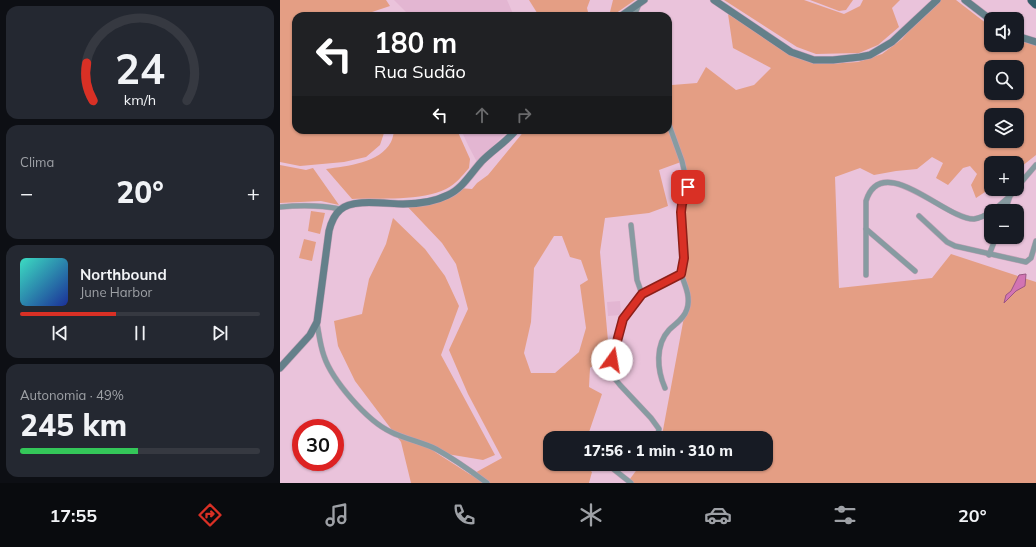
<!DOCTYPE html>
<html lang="pt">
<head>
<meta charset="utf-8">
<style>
	:root { --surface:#171b24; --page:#242831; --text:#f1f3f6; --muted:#9ea1a6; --line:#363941; --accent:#d93025 }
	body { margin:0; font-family:Mulish,sans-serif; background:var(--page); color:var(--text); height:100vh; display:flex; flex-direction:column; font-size:15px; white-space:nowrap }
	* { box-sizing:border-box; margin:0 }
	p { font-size:13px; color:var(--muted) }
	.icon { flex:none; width:22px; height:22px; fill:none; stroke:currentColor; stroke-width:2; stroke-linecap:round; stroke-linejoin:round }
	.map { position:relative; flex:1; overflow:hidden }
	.panel { display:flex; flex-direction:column; gap:6px; padding:6px; background:#0d0f14; width:280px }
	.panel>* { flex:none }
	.hud { position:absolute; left:12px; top:12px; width:380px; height:122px; border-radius:12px; box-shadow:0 1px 3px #0004; background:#202124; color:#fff; overflow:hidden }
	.controls { position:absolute; left:704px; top:12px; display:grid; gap:8px }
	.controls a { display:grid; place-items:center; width:40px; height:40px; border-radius:8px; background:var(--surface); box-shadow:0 1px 3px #0004; font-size:20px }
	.speed { position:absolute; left:12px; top:419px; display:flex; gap:8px; font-size:20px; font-weight:700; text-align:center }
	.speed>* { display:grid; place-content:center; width:52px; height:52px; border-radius:50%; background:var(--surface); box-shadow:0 1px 3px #0004; line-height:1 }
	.speed .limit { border:6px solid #d22; background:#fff; color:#111 }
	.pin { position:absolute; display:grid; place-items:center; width:34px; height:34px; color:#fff; margin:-17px; border-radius:8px; box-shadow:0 2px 6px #0006 }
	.me { position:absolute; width:44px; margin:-22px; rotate:13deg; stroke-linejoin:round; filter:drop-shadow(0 0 3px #0008) }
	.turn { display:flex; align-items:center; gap:14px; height:84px; padding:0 16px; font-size:18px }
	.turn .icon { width:52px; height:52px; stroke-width:2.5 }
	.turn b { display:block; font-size:28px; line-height:34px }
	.lanes { display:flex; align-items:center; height:38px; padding:0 16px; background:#0003; justify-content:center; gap:20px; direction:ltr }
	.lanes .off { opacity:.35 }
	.big { font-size:30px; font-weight:800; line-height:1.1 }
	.panel .tile { flex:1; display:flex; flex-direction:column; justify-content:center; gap:6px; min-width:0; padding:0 14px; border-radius:12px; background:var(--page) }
	.panel .dial { align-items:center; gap:0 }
	.dial svg { height:104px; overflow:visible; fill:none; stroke:var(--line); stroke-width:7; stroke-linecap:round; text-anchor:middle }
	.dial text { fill:var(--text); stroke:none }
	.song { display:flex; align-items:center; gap:12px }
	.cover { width:48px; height:48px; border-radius:6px; background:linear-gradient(135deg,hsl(170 70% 55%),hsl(230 70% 35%)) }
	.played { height:4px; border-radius:2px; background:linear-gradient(90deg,var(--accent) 40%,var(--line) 40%) }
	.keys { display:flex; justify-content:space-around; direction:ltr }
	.heat { display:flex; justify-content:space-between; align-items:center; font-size:22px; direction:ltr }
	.charge { height:6px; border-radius:3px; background:linear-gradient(90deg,#34c759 49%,var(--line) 0) }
	.trip { position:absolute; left:263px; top:431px; width:230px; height:40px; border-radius:12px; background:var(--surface); box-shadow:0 1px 3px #0004; font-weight:800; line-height:40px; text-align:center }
	.dock { display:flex; height:64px; justify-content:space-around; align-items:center; background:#090b0e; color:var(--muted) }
	.dock .icon { width:28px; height:28px }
	.dock .active { color:var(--accent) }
	.dock b { font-size:18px; color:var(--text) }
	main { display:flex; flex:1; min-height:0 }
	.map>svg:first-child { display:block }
	.built { fill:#e3b6d2 }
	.green { fill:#e49e84; fill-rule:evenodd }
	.water { fill:#d274b3; stroke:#9b5584 }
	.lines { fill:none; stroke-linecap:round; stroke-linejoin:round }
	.street-casing { stroke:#c5a2b8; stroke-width:6 }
	.secondary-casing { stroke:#c5a2b8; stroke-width:8 }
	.highway-casing { stroke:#c5a2b8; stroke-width:10 }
	.street { stroke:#879ba1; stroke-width:5 }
	.secondary { stroke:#64808a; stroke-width:7 }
	.highway { stroke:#315d6b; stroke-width:9 }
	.route-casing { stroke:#8d1f18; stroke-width:10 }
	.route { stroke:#d93025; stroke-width:7 }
</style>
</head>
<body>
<main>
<section class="panel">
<div class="tile dial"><svg viewBox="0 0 100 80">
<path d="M14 69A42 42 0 1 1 86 69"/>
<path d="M14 69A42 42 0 0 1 9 40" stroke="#d93025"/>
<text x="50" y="56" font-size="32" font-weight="700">24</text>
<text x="50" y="72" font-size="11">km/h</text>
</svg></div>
<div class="tile"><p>Clima</p>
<div class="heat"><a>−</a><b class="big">20°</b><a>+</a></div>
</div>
<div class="tile">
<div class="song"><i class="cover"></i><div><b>Northbound</b><p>June Harbor</p></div></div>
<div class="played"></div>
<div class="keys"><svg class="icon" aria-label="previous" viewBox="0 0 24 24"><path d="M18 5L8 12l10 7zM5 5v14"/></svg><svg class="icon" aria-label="pause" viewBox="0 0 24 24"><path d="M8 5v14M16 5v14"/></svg><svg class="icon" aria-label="next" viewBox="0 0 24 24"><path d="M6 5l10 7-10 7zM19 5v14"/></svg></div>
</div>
<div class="tile"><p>Autonomia · 49%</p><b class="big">245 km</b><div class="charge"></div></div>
</section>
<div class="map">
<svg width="756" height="483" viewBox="0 0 756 483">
	<rect width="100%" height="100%" fill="#eac3db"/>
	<g class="built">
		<polygon points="114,0 227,0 234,16 130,16"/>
		<polygon points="181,130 229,130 197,162 189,147"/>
		<polygon points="340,301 341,315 328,316 327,302"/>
	</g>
	<g class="green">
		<polygon points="0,0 106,0 110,6 80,16 16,16 16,130 105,130 100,145 86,157 64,162 20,166 0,162"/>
		<polygon points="249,0 310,0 307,8 309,16 259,16"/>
		<polygon points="333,0 355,0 332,16 329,16"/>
		<polygon points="444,0 524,0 564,14 580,6 583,0 620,0 612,8 619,27 598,45 579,53 536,54 517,47"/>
		<polygon points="530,0 573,0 566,10 559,11"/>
		<path d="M 660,0 L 676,0 L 711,27 L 711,45 L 737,45 L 737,40 L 756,44 L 756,155 L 737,170 L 737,163 L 711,163 L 711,188 L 696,198 L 691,185 L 697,174 L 690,166 L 683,168 L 668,185 L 656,178 L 663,163 L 652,157 L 637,169 L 616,171 L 594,175 L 580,168 L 555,177 L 559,288 L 652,278 L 671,254 L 756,282 L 756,483 L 347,483 L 361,464 L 486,464 L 486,438 L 379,438 L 383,430 L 404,317 L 408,307 L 401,274 L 404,258 L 401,212 L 408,187 L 401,162 L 379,170 L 388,206 L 369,213 L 325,218 L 320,252 L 329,352 L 310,368 L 309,387 L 322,394 L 307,438 L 270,438 L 270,464 L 303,464 L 312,472 L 309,483 L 131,483 L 121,442 L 75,381 L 58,346 L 54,321 L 82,314 L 89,279 L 106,244 L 113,218 L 145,249 L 165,276 L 179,306 L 161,355 L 215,455 L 203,460 L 155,452 L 191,475 L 222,458 L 188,394 L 169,350 L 188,309 L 176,264 L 162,243 L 125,204 L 152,201 L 179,188 L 192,189 L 197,183 L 208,175 L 245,130 L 388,130 L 388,89 L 392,85 L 417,83 L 426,67 L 456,90 L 474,85 L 491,68 L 453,48 L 448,14 L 515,56 L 532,63 L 547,64 L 578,62 L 602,54 L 622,39 L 646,10 ZM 711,67 L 737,67 L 737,93 L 711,93 ZM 711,115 L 737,115 L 737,141 L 711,141 ZM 274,236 L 282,236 L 290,257 L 301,260 L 308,280 L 300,285 L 306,328 L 299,352 L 275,373 L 251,373 L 244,353 L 251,322 L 254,268 Z"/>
		<path d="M 115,130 L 177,130 L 190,159 L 189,168 C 182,176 176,184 166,189 C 143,201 98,198 72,199 L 46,169 C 67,166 100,163 111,142 C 113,138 113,134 115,130 Z"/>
		<polygon points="0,165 26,170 33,168 59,205 41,201 0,203"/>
		<polygon points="31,211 45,213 40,234 28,231"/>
		<polygon points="24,239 36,242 32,261 19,258"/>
	</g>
	<polygon class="water" points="746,274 745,286 736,291 724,303 726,295 731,291 739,275"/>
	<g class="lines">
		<defs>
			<g id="street">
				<polyline points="354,16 359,4"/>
				<polyline points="388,122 402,161 408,187 402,204 401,212 404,258 401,274"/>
				<polyline points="737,187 756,165"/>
				<path d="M 0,207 C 20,205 40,205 60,209"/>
				<polyline points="713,211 729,197"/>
				<polyline points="725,211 730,196 736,189"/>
				<polyline points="639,216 667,242 675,246 746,262 751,258 756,241"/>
				<polyline points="351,225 357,280 362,294"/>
				<polyline points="586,229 635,271"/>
				<polyline points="709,255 716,237"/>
				<path d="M 586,275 L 586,201 C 602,150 666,220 694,219 C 700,218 706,215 711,212"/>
				<path d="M 37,323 C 39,334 40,345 44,356 C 52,380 87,421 111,432 C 125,439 142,442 156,449 C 174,459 191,471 207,483"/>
				<path d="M 385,388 C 377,370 375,345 389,330 C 396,323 404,319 407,309 C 411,297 405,285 401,274"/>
				<polyline points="374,438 378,434 379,429 371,418 340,385 332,375 331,368 343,319 351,308 362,294 401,274"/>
				<polyline points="327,464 351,483"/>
			</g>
			<g id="secondary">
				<polyline points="434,0 511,52 534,60 553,60 580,57 590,55 612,42 657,0"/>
				<polyline points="685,0 711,20"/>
				<polyline points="341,16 364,0"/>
				<polyline points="737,36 756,42"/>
				<path d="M 0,368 L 30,335 L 37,322 L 49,231 C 51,223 54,215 60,210 C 72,198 107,204 123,204 C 138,204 154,202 168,195 C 182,189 191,173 202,161 C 213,150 226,142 236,130"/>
			</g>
			<polyline id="highway" points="752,0 756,4"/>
		</defs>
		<use href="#street" class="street-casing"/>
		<use href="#secondary" class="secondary-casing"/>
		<use href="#highway" class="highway-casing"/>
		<use href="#street" class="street"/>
		<use href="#secondary" class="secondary"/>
		<use href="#highway" class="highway"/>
	</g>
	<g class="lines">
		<defs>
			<polyline id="route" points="332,360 343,319 362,294 401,274 404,258 401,212 402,204 408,187"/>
		</defs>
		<use href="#route" class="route-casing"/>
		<use href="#route" class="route"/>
	</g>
</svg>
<div class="controls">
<a><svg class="icon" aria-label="sound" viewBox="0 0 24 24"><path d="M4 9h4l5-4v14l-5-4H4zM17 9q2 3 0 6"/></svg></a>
<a><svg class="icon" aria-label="search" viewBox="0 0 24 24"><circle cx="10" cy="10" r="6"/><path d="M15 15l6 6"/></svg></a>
<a><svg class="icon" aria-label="layers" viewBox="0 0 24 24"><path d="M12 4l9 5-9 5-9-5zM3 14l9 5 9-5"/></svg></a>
<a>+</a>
<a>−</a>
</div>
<div class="speed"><div class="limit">30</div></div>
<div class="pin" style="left:408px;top:187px;background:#d93025"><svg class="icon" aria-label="arrive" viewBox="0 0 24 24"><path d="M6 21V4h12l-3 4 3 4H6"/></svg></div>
<svg class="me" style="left:332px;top:360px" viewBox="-20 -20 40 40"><circle r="19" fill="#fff"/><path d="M0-13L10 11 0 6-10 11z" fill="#d93025"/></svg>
<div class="trip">17:56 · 1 min · 310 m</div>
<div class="hud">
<div class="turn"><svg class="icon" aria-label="left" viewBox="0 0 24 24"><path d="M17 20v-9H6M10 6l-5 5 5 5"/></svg><div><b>180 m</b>Rua Sudão</div></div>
<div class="lanes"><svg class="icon" aria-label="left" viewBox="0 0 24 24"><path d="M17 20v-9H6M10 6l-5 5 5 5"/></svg><svg class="icon off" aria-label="ahead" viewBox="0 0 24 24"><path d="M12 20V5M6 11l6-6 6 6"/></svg><svg class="icon off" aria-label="right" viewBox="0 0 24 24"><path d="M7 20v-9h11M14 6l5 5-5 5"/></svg></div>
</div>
</div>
</main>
<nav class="dock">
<b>17:55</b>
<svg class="icon active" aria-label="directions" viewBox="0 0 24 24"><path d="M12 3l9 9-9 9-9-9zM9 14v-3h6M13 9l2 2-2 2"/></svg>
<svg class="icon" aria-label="music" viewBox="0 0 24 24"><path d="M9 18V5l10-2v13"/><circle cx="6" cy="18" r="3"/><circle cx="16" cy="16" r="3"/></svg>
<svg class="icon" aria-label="phone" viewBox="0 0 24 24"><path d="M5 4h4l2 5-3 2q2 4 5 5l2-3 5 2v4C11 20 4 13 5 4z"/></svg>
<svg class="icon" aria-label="climate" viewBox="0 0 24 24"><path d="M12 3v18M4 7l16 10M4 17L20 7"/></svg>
<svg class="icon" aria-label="car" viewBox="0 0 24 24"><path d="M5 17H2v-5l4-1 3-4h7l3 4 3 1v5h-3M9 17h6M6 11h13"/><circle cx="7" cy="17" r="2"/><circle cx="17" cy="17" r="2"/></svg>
<svg class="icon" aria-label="filters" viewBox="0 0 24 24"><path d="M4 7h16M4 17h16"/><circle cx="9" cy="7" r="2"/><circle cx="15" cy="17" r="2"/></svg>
<b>20°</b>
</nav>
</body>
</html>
